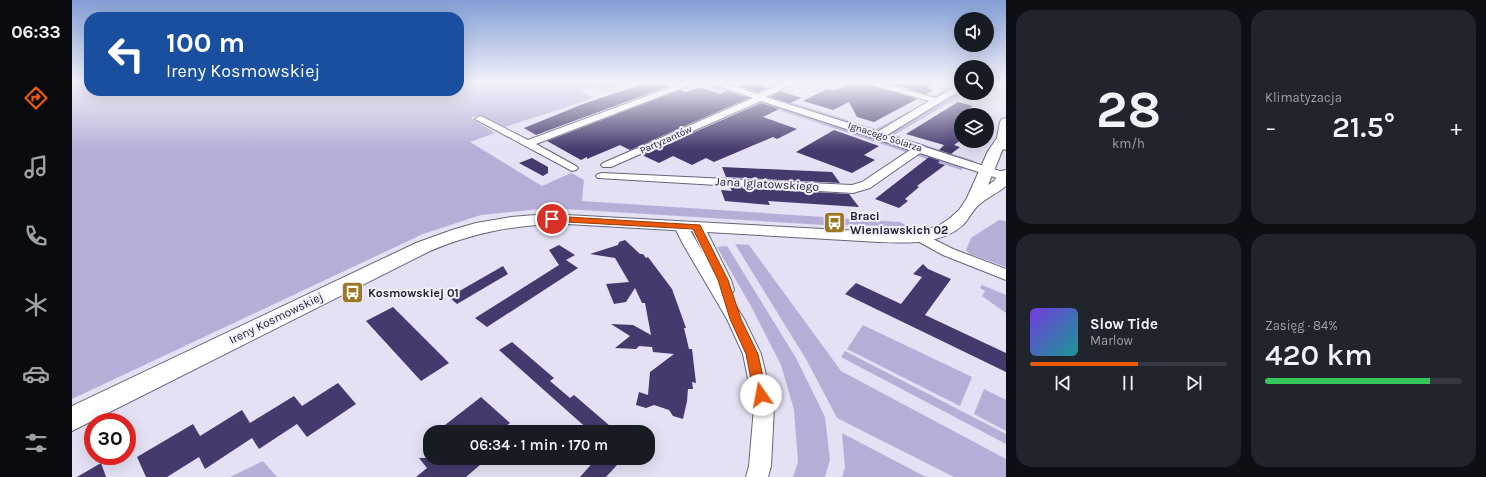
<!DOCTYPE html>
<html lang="pl">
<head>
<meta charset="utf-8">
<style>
	:root { --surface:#171b24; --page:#20242c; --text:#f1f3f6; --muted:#9ea1a6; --line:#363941; --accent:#ea580c }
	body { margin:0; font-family:Karla,sans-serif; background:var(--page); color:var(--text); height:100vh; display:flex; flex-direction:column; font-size:15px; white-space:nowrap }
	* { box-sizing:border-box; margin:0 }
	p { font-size:13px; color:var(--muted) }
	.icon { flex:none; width:22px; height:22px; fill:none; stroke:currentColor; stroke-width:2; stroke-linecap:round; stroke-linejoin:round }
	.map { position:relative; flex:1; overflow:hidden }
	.sheet { display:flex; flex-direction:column; gap:10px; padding:10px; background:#0d0f14; width:480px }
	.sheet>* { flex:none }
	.hud { position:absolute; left:12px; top:12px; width:380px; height:84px; border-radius:16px; box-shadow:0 4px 16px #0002; background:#1a4fa0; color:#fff; overflow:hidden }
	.controls { position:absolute; left:882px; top:12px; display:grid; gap:8px }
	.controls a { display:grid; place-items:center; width:40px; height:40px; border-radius:50%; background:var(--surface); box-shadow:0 4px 16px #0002; font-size:20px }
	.speed { position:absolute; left:12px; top:413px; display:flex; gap:8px; font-size:20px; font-weight:700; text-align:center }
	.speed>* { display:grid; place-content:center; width:52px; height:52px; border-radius:50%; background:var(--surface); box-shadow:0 4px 16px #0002; line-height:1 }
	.speed .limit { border:6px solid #d22; background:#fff; color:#111 }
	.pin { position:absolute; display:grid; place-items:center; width:34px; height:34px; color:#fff; margin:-17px; border:2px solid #fff; border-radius:50%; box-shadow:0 1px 4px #0007 }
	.me { position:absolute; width:44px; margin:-22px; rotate:348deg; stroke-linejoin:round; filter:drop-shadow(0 0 3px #0008) }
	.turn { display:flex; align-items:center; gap:14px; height:84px; padding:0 16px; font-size:18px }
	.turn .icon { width:52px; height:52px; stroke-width:2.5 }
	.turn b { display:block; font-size:28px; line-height:34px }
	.big { font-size:30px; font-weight:600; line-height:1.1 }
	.sheet .card { flex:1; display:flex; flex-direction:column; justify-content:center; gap:6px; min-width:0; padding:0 14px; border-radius:16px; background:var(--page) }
	.sheet .dial { align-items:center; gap:0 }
	.dial b { font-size:52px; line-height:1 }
	.song { display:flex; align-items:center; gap:12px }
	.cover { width:48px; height:48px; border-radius:6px; background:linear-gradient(135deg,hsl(260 70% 55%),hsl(180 70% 35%)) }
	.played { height:4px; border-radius:2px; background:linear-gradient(90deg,var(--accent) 55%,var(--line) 55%) }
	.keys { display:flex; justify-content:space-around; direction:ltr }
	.heat { display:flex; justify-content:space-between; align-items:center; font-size:22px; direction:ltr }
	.charge { height:6px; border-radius:3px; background:linear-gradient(90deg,#34c759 84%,var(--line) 0) }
	.sheet .tiles { flex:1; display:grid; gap:10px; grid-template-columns:repeat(2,1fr) }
	.trip { position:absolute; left:351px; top:425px; width:232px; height:40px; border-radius:16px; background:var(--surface); box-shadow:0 4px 16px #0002; font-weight:600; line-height:40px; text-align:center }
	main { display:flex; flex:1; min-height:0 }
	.menu { display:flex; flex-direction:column; width:72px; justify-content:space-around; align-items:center; background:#090b0e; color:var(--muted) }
	.menu .icon { width:28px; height:28px }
	.menu .selected { color:var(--accent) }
	.menu b { font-size:18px; color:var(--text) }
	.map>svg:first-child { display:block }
	.green { fill:#b6aed7 }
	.building { fill:#46396d }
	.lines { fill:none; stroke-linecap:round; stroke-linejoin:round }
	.minor-casing { stroke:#686576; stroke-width:2 }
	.tertiary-casing { stroke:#686576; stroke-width:2 }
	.minor { fill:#fff; fill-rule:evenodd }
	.tertiary { fill:#fff; fill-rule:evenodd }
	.route { fill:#ea580c; stroke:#983908 }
	.labels { text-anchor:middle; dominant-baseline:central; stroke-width:4; stroke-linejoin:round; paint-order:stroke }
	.far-street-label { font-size:10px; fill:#201f26; stroke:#f1effe }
	.street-label { font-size:12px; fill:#201f26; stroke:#f1effe }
	.poi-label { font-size:12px; font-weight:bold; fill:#201f26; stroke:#f1effe; text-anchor:start }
</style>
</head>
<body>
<main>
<nav class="menu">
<b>06:33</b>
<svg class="icon selected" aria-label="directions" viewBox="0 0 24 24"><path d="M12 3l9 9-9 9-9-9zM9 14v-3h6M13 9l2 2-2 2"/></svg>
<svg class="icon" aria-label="music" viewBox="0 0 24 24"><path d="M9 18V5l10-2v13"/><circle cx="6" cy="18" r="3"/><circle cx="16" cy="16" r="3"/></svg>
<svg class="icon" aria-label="phone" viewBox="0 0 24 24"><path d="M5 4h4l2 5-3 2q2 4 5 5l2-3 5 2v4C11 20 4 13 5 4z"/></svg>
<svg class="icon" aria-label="climate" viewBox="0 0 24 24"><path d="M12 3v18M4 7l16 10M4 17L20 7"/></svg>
<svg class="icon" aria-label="car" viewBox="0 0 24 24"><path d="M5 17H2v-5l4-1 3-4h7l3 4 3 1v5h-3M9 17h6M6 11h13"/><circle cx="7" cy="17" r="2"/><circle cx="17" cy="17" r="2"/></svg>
<svg class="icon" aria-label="filters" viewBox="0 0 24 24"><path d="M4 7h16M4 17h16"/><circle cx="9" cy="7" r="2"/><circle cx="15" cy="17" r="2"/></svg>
</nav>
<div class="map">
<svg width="934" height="477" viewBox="0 0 934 477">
	<rect width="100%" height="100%" fill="#e4e1f4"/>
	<g class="green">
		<polygon points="0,83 17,83 17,91 387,91 387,83 560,83 535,91 523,87 508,91 522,98 433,127 409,115 399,118 423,133 398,142 470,186 499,173 512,180 510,201 828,222 835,226 751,225 477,208 409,215 351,234 0,399"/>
		<polygon points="624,83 658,83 804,129 855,102 860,96 876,87 889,90 889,93 894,93 822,135 903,161 889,170"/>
		<polygon points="927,220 934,221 934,267 898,254 894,250 899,238"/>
		<polygon points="663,244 677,245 769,371 934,459 934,477 882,477 765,418 734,359"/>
		<polygon points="655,246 724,358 753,417 758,460 753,477 721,477 726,462 722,410 709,365 680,308 645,247"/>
		<polygon points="910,285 934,295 934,313 910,296 913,291 908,288"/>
		<polygon points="791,325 900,377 888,406 775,349"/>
		<polygon points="773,351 934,434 934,444 769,357"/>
		<polygon points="912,389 934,400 934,431 902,414"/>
		<polygon points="770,433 854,477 770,477 773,467"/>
		<polygon points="191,461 205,477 158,477"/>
	</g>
	<g class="building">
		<polygon points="574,83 588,83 597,86 464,135 452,128 511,104"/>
		<polygon points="674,83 680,83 696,88 686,92 667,86"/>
		<polygon points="773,83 793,83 845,99 802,122 785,117 777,102 761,110 731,101 755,89 764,90 773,86"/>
		<polygon points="816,83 863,83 855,88 861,90 854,94"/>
		<polygon points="627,87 648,94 655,91 677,98 558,150 548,145 515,159 515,157 509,160 475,141 608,90 614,92"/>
		<polygon points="708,91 729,98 718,103 698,97"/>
		<polygon points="886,102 901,106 889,114 889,140 882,145 888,147 879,154 867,150 872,145 834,134"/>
		<polygon points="689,103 707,109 691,117 725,129 705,139 701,137 642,162 634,158 620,165 601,156 587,163 570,155"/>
		<polygon points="762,130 807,146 792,155 803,160 780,173 724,152"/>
		<polygon points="857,157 868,161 866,163 873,165 845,186 847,187 833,199 836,201 827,208 803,199"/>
		<polygon points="460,158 476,167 476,173 471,176 447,163"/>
		<polygon points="650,167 760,172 768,183 654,177"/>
		<polygon points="658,187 777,194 787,207 696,201 698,205 653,201 649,190 660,191"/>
		<polygon points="553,240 568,254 571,254 574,258 576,257 600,289 614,328 612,328 617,349 620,349 624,383 620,382 621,389 616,389 615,401 611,419 601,416 597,410 582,405 574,408 564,405 567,392 576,395 578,372 602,354 581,352 580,347 567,346 564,349 543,348 558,336 539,324 561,325 579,335 573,303 570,303 563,288 554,302 542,304 534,284 557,282 543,258 518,254 546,245 547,242"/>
		<polygon points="487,245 503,255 494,260 506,268 415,327 403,318 487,265 477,250"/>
		<polygon points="851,264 856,269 879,279 853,315 934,353 934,372 773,294 784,283 829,304 850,277 841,274"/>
		<polygon points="431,266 436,274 385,304 377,297"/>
		<polygon points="321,307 377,363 349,381 294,321"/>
		<polygon points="440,342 482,378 478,381 498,398 502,395 545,432 519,432 427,350"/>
		<polygon points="266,383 284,404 235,437 225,424 187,449 180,438 133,469 127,457 95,477 74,477 65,457 121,424 128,436 170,410 178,423 222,396 230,406"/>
		<polygon points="409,397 438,423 427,432 380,432 373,425"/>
		<polygon points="347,458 416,458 394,477 344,477 355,468"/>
		<polygon points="525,458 539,458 546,464 534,477 508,477"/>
		<polygon points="29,463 34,477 5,477"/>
	</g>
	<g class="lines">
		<defs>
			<g id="minor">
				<polygon points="610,83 623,83 464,144 504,166 506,168 504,170 500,171 403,119 408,116 411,117 456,140"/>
				<polygon points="638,83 652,83 686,94 710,83 722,83 694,97 805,132 857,101 794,83 809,83 864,98 889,84 889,90 815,135 852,146 853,147 934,173 934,181 848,153 798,188 781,193 526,178 524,176 526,174 530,173 780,185 790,182 838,150 689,101 539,167 531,167 529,165 531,163 681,98"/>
				<polygon points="609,222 614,223 631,253 618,226 620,223 630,223 632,226 659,280 662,290 660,294 657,295 672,319 689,354 702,408 699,466 696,477 674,477 677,466 682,408 671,354 655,319 611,244 602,226 604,223"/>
				<polygon points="847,232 881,249 934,269 934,280 871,255 842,239 840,236 842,233"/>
			</g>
			<path id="tertiary" d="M 934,118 L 934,150 L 931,149 L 930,151 L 916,185 L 922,181 L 929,171 L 934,170 L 934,186 C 926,193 916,197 908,204 C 901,209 897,219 891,225 C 869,245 834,243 807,242 L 495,224 C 445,224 404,232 358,251 L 0,431 L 0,406 L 344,243 L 380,230 L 404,223 L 439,217 L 476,214 L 807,232 L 848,231 L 866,226 L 877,219 L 887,210 L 895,198 L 916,151 L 925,138 L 928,122 L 930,119 Z"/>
		</defs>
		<use href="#minor" class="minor-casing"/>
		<use href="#tertiary" class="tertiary-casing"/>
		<use href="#minor" class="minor"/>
		<use href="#tertiary" class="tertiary"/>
	</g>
	<linearGradient id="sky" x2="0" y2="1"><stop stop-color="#829ed5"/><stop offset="0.55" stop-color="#f3f2fa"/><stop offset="1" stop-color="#f3f2fa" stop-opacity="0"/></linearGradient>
	<rect width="934" height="150" fill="url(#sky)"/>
	<polygon class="route" points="480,216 628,225 656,280 669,319 686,354 695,395 693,398 689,400 684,398 682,395 674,354 658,319 646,280 621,229 477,221 476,219 477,217"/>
	<defs>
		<symbol id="bus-square" viewBox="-11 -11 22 22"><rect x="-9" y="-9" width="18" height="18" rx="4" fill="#9d7824" stroke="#f1effe"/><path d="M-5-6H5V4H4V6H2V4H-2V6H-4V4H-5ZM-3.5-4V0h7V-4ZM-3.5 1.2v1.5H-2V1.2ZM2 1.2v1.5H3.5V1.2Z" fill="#fff"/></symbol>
	</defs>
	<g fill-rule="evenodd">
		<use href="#bus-square" x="750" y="210" width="25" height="25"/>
		<use href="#bus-square" x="268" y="280" width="25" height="25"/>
	</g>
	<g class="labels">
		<g class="far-street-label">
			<text transform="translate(813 137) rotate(18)">Ignacego Solarza</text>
			<text transform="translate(594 140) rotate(-24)">Partyzantów</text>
		</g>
		<g class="street-label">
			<text transform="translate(695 184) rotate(3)">Jana Iglatowskiego</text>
			<text transform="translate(204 318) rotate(-26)">Ireny Kosmowskiej</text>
		</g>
		<g class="poi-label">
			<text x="778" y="216">Braci<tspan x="778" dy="14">Wieniawskich 02</tspan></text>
			<text x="296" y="293">Kosmowskiej 01</text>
		</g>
	</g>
</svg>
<div class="controls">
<a><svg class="icon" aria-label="sound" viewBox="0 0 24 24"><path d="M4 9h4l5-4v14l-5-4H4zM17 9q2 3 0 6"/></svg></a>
<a><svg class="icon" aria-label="search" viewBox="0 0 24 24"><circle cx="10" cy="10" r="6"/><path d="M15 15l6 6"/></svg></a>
<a><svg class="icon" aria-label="layers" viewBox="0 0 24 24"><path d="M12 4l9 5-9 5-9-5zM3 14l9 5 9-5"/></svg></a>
</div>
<div class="speed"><div class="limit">30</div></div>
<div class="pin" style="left:480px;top:219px;background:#d93025"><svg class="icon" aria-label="arrive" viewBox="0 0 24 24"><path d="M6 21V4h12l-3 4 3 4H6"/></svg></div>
<svg class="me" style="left:689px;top:395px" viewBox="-20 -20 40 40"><circle r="19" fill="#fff"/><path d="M0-13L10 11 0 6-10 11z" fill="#ea580c"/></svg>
<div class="trip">06:34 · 1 min · 170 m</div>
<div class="hud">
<div class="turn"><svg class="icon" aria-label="left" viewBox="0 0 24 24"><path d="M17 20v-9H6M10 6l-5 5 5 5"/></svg><div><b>100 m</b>Ireny Kosmowskiej</div></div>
</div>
</div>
<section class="sheet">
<div class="tiles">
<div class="card dial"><b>28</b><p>km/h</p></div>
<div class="card"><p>Klimatyzacja</p>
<div class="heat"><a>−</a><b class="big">21.5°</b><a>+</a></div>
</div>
<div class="card">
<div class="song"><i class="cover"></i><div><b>Slow Tide</b><p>Marlow</p></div></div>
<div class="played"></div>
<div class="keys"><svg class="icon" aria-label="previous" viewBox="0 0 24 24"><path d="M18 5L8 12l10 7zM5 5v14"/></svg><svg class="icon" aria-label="pause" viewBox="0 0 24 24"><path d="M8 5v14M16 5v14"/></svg><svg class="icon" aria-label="next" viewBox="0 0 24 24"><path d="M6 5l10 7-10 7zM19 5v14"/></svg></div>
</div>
<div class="card"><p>Zasięg · 84%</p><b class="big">420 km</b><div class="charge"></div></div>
</div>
</section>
</main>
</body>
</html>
